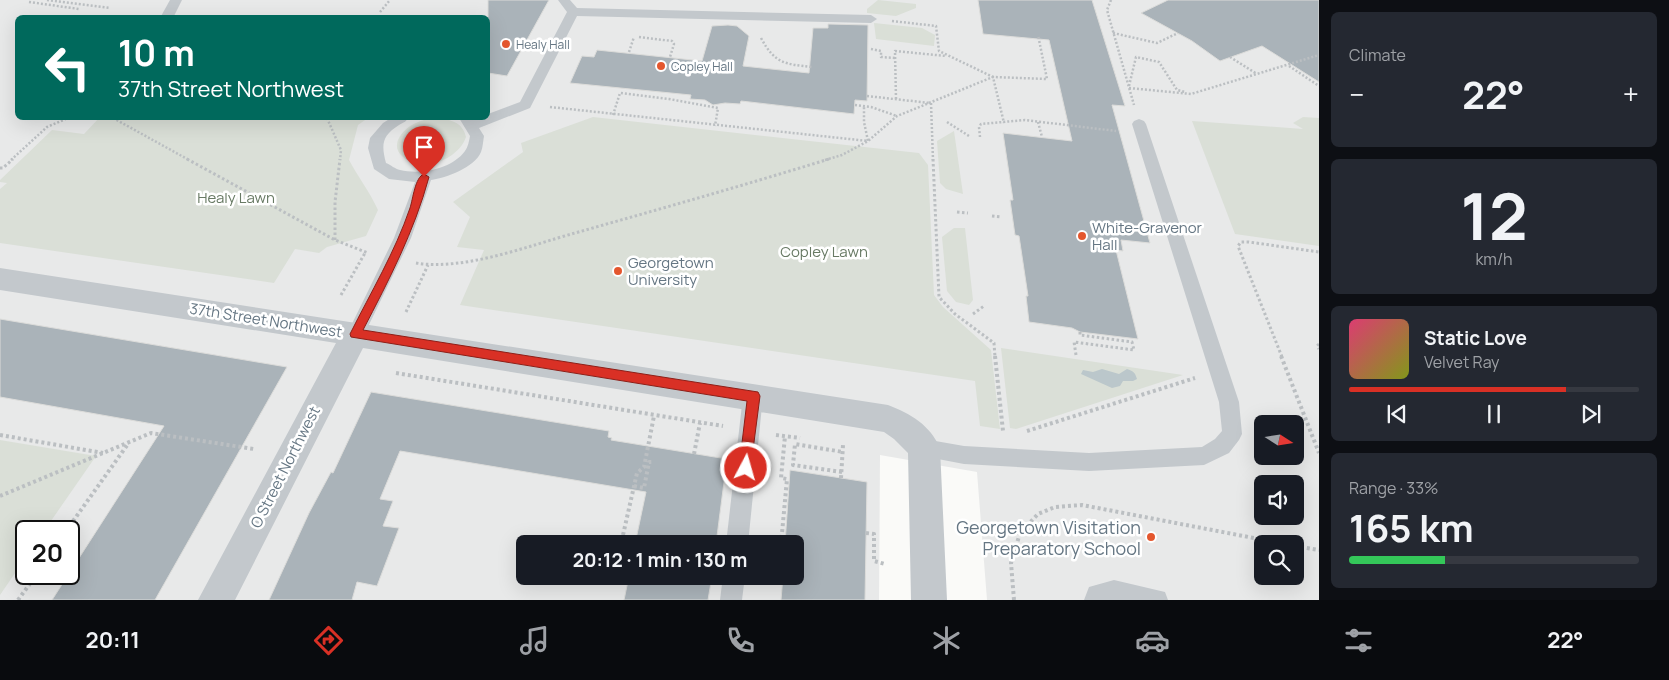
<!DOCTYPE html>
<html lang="en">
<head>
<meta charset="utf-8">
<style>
	:root { --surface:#171b24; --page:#242831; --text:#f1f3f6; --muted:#9ea1a6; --line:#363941; --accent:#d93025 }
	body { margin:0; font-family:Manrope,sans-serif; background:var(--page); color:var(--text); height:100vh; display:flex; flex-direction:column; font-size:19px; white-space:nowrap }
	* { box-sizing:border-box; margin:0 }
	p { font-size:16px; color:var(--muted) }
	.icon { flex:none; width:28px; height:28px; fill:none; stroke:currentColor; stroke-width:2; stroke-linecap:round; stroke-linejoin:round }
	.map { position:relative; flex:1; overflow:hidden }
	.side { display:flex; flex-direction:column; gap:12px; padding:12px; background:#0d0f14; width:350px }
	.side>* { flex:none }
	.banner { position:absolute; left:15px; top:15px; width:475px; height:105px; border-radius:8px; box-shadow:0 5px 20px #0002; background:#00695c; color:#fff; overflow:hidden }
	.needle { width:32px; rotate:102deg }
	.controls { position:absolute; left:1254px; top:415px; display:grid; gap:10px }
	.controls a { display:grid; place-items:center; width:50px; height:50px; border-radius:8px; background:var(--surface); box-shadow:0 5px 20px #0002; font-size:25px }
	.speed { position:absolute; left:15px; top:520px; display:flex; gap:10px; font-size:25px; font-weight:700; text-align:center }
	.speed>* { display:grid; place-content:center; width:65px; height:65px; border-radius:50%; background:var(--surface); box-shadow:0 5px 20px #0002; line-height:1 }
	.speed .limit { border:2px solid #111; border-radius:8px; background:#fff; color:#111 }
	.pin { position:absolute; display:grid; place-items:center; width:42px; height:42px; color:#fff; margin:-51px -21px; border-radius:50% 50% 50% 0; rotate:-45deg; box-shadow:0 0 5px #0007 }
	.pin .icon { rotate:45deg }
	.me { position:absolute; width:55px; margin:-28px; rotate:6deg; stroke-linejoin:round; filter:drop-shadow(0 0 4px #0008) }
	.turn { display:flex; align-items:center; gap:18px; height:105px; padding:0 20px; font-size:22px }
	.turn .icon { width:65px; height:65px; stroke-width:2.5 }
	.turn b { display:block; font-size:35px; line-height:42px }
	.big { font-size:38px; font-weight:700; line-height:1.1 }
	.side .card { flex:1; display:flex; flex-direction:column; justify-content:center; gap:8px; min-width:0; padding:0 18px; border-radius:8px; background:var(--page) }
	.side .dial { align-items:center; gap:0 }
	.dial b { font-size:65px; line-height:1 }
	.song { display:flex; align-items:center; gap:15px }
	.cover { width:60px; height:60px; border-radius:8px; background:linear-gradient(135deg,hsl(340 70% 55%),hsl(70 70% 35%)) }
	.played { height:5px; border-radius:2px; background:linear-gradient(90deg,var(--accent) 75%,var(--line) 75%) }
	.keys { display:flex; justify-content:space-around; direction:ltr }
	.heat { display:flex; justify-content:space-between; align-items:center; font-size:28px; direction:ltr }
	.charge { height:8px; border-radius:4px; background:linear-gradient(90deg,#34c759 33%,var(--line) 0) }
	.trip { position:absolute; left:516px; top:535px; width:288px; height:50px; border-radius:8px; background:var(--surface); box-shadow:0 5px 20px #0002; font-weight:700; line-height:50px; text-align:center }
	.menu { display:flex; height:80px; justify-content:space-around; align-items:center; background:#090b0e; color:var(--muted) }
	.menu .icon { width:35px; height:35px }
	.menu .active { color:var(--accent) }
	.menu b { font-size:22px; color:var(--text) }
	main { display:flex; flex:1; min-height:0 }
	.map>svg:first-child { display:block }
	.built { fill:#e8e9e9; fill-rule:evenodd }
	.green { fill:#dadfd7 }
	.water { fill:#bbc7cb }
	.building { fill:#aab3b9; stroke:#dcdcda }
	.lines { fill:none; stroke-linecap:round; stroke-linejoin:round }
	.path-far2 { stroke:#bbbfc2; stroke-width:2.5; stroke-dasharray:2 2; stroke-linecap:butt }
	.path-far1 { stroke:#bbbfc2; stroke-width:3; stroke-dasharray:2.5 2.5; stroke-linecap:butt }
	.path { stroke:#bbbfc2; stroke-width:4; stroke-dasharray:3 3; stroke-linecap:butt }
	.lane { fill:#c3c8cc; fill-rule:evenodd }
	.street { fill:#c3c8cc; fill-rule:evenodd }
	.route { fill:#d93025; stroke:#8d1f18 }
	.poi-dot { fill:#e4572e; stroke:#fff; stroke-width:2 }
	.labels { text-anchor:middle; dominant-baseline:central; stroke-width:5; stroke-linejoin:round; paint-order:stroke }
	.far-poi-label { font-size:12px; fill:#657683; stroke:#fff; text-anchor:start }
	.park-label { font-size:15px; fill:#687a64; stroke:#fff }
	.poi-label { font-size:15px; fill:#657683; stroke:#fff; text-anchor:start }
	.street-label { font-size:15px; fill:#657683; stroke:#fff }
	.near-poi-label { font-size:18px; fill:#657683; stroke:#fff; text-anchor:end }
</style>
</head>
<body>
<main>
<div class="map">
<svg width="1319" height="600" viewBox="0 0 1319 600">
	<rect width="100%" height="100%" fill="#fafaf8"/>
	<path class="built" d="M 0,0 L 1319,0 L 1319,600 L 987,600 L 977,472 L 880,455 L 879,600 L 0,600 ZM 18,18 L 488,18 L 488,118 L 18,118 ZM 1262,424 L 1295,424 L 1295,456 L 1262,456 ZM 1262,484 L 1295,484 L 1295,516 L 1262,516 ZM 26,531 L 69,531 L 69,574 L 26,574 ZM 525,544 L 795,544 L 795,576 L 525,576 ZM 1262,544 L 1295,544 L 1295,576 L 1262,576 Z"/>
	<g class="green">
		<polygon points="878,0 916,4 916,8 896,16 867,13 867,9"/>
		<polygon points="874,23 922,28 935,35 934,46 876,39"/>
		<polygon points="593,117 919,153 928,165 934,295 943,307 991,350 1000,429 980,426 975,381 460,305 484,250 457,247 470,217 453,202 523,152 521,143"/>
		<polygon points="1303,117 1319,118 1319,246 1235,234 1192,121 1303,129 1293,123"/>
		<path d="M 99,118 L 368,118 L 358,125 L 349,160 C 358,177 370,192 378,210 L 366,236 L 327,247 L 319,253 L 295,249 L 274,283 L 0,243 L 0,189 L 7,183 L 0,182 L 0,180 L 52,130 L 84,134 Z"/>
		<path d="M 439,118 C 452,120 463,123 466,137 C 459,159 421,175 402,156 C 389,144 404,128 416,123 C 423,119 431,119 439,118 Z"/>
		<polygon points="954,131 963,194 946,189 940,183 937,141"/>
		<polygon points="954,228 965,228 973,300 969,305 956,302 947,291 942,237"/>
		<polygon points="1001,348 1183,375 1016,429 1010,428"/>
		<polygon points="0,440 96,456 44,531 26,531 26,557 0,595"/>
	</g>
	<path class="water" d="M 1102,369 L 1119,374 L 1127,369 C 1133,371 1135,372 1137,379 L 1133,381 L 1123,381 L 1120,386 L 1112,388 L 1081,374 L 1083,370 L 1093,372 Z"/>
	<g class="building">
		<polygon points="488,0 549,0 507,76 488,73"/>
		<polygon points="978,0 1092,0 1125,106 1112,105 1150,243 1121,240 1123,251 1116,250 1138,339 1080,332 1072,328 1029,322 1026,296 1028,296 1019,236 1015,235 1010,200 1013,200 1003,133 1072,141 1049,40 983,34"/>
		<polygon points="1168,0 1319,0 1319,82 1262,46 1220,61 1192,41 1141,13"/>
		<polygon points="828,24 868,25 867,101 855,100 854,114 741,101 740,104 725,103 713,105 705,100 690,99 691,95 570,83 582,56 594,57 597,50 702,61 712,26 728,25 737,26 749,36 743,66 809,73 813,28 828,28"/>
		<polygon points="0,319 287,367 155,600 52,600 164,426 0,397"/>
		<polygon points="371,392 609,431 608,437 612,438 611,440 727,459 716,544 635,544 646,492 400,451 380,499 393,501 383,526 399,528 377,586 357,582 352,600 269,600 309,513 331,472 333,473"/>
		<polygon points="790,470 867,482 865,600 781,600 783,576 795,576 795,544 785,544"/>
		<polygon points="629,576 712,576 708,600 624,600"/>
	</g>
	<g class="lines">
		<g class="path-far2">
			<polyline points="47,0 110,8"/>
			<polyline points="1111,0 1107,10 1134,105"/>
			<polyline points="29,2 79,9"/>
			<polyline points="380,12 390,0"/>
			<polyline points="892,21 936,26 939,51 993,77 1004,123"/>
			<polyline points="1113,33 1157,43 1178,33"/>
			<polyline points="639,37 672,41 674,44 670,57"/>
			<path d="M 761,38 C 775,64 785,64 812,67"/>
			<polyline points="871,49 881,51 881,57 896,58"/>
			<polyline points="629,52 634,37"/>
			<polyline points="1230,57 1257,74"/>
			<polyline points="1289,66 1319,86"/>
			<polyline points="1129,86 1136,57 1159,62 1177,90 1185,92"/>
			<polyline points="1129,88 1191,94 1319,55"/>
			<polyline points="867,96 930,103"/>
			<polyline points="896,99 895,51 946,56"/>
			<polyline points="931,103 933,160"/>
			<polyline points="855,105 871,107 897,116"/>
			<polyline points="550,107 868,141 864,122 864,106"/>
			<polyline points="613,115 620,93 669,99 718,108 715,126"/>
			<polyline points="113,118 189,160"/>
			<polyline points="327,118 341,150 340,160"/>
			<polyline points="947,122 969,136"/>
			<polyline points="1038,122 1042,137"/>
			<polyline points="980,137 979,127 981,124 1025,120 1116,131"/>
			<polyline points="11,160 47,127 68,118"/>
			<polyline points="825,160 842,155 868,141 897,116 993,77 1047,79 1038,35"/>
		</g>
		<g class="path-far1">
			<polyline points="187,159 335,240 368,253"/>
			<polyline points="933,159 939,297 955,314 994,343 995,357"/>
			<polyline points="0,168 3,168 13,159"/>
			<polyline points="957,212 968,213"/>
			<polyline points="992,216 1001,217"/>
			<polyline points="335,240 335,202 340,159"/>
			<path d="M 416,263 C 464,271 528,246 575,233 C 660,209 745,185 829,159"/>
			<polyline points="341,295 365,253"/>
			<polyline points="406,312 428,265"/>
			<polyline points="973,314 984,306"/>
			<polyline points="1319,344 1317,346 1319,349"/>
			<polyline points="1076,355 1074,342 1134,350 1132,342 1080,335 1080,332"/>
			<polyline points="1282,357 1238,246 1241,242 1249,242 1319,252"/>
		</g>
		<g class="path">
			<polyline points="995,356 1003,431"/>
			<polyline points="1281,356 1319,453"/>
			<polyline points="396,373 723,426"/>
			<polyline points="1027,431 1195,378"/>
			<polyline points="0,435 103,453"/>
			<polyline points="776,435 800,438"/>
			<polyline points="694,454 700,423"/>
			<polyline points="842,472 793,465 795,444 843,452"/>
			<polyline points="841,478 843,445"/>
			<polyline points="634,486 644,488 649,462 652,462"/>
			<polyline points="0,496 151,433 254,449"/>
			<polyline points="66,531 128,444"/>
			<polyline points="866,533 874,534 874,561 885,564"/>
			<polyline points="623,535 637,473 644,467 654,416"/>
			<polyline points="781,544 787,479 781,478 785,436"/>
			<polyline points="1295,546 1319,550"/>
			<polyline points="18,600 37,574"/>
			<polyline points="1014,600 1011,563 1020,533 1038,514 1055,507 1082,505 1285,544"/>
		</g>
		<g class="lane">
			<polygon points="170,0 182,0 173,18 160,18"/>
			<path d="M 558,0 L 570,0 L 577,8 L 871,15 L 877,19 L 871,23 L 577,16 L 530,108 L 479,128 L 484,136 C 483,141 483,147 481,152 C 475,167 446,178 431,180 L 411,238 L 362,339 L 356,341 L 350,339 L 347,334 L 394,238 L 415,182 L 389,179 L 374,169 L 368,148 L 370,138 L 383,123 L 391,118 L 408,118 C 406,122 404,122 399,125 C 382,136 381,144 386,163 C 391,165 395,169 400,170 C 421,175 452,169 465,151 C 468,147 469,141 470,136 L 459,118 L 473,118 L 474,120 L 488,118 L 488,114 L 520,102 L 567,12 Z"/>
			<polygon points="1139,119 1144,121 1146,124 1239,402 1242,434 1239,440 1229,453 1204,465 1089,471 964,464 917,455 914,448 917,441 924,439 964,446 1089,453 1202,447 1215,439 1222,431 1219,402 1132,124 1134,121"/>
			<polygon points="753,388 760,390 763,396 748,544 726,544 743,396 746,390"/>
			<polygon points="723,576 745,576 742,600 720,600"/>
			<polygon points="1114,580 1165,592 1168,600 1084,600 1089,587"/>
		</g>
		<path class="street" d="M 0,268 L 888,405 C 911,414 930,425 940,448 L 947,600 L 911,600 L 908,453 L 894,439 L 884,432 L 363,348 L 235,600 L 198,600 L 336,343 L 0,290 Z"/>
	</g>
	<path class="route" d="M 424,174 L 429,177 C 414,232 389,280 363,330 L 758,392 L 760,396 L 750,473 L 746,474 L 741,473 L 739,468 L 747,401 L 351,337 L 350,334 C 371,292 395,252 410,208 C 413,199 415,177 424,174 Z"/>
	<g class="poi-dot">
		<circle cx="506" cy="44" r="5"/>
		<circle cx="661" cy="66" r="5"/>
		<circle cx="1082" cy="236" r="5"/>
		<circle cx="618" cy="271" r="5"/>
		<circle cx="1151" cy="537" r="5"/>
	</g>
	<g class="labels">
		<g class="far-poi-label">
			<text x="516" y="44">Healy Hall</text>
			<text x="671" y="66">Copley Hall</text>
		</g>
		<g class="park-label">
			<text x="236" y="197">Healy Lawn</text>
			<text x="824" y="251">Copley Lawn</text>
		</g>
		<g class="poi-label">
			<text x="1092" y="227">White-Gravenor<tspan x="1092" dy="17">Hall</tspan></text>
			<text x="628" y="262">Georgetown<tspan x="628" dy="17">University</tspan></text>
		</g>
		<g class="street-label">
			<text transform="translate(266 320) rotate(9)">37th Street Northwest</text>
			<text transform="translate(285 467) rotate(-63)">O Street Northwest</text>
		</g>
		<g class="near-poi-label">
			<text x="1141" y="527">Georgetown Visitation<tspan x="1141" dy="21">Preparatory School</tspan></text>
		</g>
	</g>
</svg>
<div class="controls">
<a><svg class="needle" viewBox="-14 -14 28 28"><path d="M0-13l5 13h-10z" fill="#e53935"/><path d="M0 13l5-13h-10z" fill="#9ea1a6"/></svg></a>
<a><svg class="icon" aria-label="sound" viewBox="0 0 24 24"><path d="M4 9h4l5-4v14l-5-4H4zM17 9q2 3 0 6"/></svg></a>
<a><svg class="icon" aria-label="search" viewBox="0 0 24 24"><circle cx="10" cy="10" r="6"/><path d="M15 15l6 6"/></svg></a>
</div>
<div class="speed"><div class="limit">20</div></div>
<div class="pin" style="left:424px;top:177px;background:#d93025"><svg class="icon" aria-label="arrive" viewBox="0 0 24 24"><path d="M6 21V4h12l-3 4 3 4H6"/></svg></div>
<svg class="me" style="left:746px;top:468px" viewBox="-20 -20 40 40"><circle r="17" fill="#d93025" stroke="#fff" stroke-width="3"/><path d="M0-11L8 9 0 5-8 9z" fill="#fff"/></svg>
<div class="trip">20:12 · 1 min · 130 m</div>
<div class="banner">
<div class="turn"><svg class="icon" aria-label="left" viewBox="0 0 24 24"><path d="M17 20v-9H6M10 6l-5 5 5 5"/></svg><div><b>10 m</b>37th Street Northwest</div></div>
</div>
</div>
<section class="side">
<div class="card"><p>Climate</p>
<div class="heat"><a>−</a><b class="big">22°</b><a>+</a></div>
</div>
<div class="card dial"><b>12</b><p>km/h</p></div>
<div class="card">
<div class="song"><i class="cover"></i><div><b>Static Love</b><p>Velvet Ray</p></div></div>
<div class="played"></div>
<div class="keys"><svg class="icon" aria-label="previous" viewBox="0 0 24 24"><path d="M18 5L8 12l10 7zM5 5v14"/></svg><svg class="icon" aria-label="pause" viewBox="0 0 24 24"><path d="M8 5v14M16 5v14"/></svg><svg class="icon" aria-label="next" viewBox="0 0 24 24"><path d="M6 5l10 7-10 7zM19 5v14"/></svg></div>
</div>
<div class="card"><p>Range · 33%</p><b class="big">165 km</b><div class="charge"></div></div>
</section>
</main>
<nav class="menu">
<b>20:11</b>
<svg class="icon active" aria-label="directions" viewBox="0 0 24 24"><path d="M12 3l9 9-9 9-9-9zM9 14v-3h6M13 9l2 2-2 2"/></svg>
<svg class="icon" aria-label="music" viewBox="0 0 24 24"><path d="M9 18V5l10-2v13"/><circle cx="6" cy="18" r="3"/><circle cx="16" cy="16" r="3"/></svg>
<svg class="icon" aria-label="phone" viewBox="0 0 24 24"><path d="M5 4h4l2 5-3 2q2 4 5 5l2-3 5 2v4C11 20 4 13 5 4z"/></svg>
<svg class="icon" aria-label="climate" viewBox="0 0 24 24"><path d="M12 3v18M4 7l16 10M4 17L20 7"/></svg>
<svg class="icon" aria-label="car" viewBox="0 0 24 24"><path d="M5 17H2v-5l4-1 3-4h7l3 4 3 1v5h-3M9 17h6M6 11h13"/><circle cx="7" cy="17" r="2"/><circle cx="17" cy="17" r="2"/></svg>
<svg class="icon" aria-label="filters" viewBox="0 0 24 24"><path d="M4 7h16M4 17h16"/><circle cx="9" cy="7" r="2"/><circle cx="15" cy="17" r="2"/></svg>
<b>22°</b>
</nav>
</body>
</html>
